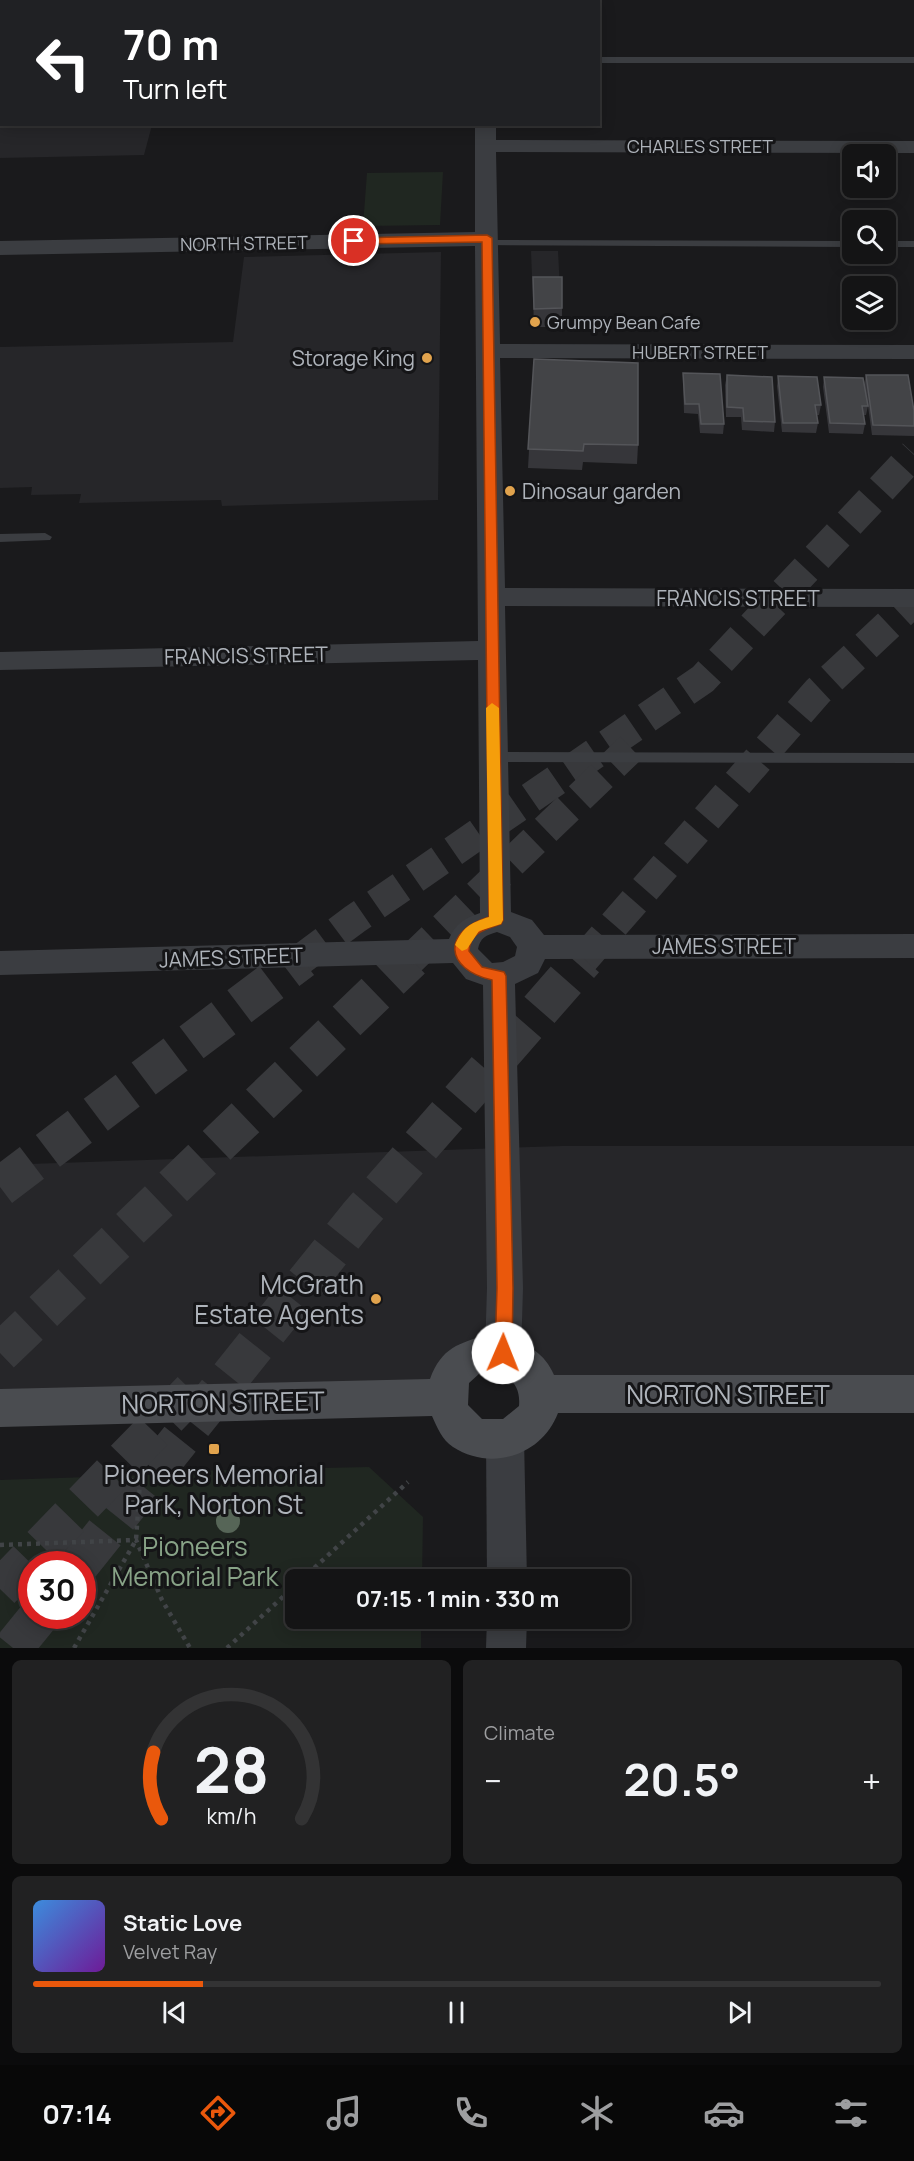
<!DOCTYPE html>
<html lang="en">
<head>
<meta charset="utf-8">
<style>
	:root { --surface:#141415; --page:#212122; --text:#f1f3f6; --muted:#9d9ea0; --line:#333334; --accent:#ea580c }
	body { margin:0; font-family:Manrope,sans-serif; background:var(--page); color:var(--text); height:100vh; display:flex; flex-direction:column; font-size:22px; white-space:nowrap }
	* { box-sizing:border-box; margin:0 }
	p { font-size:20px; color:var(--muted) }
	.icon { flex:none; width:33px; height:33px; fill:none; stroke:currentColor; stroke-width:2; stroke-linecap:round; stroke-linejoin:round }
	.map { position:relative; height:1648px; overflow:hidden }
	.sheet { display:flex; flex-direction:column; gap:12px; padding:12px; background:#0b0b0c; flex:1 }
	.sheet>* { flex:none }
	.top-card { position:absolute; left:0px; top:0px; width:600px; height:126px; box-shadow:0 3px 15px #0003,0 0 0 2px var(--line); background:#202124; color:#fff; overflow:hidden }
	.buttons { position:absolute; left:842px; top:144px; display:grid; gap:12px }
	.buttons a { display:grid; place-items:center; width:54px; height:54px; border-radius:9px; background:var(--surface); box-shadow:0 3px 15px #0003,0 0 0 2px var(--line); font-size:30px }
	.speed { position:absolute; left:18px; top:1551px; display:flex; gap:12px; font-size:30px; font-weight:700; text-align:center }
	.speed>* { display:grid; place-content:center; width:78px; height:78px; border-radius:50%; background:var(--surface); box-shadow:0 3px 15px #0003,0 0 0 2px var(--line); line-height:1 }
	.speed .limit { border:9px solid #d22; background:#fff; color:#111 }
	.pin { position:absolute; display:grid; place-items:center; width:51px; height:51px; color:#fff; margin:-26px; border:3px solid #fff; border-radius:50%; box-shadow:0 2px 6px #0007 }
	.me { position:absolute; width:66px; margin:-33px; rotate:1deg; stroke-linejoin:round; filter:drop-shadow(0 0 4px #0008) }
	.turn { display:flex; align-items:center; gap:21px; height:126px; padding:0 24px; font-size:27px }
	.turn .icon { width:78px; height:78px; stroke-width:2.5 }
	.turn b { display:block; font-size:42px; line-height:51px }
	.big { font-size:45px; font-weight:700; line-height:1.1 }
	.sheet .card { flex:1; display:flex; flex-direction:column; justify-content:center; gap:9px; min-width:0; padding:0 21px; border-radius:9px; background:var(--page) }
	.sheet .dial { align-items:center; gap:0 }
	.dial svg { height:156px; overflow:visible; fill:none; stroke:var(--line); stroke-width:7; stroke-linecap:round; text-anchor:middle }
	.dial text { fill:var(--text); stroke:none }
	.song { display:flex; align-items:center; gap:18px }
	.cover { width:72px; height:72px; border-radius:9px; background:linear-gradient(135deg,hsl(210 70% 55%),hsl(280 70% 35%)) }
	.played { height:6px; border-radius:3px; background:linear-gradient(90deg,var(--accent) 20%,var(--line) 20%) }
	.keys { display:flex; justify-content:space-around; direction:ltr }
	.heat { display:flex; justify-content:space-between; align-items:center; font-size:33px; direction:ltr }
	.sheet .tiles { flex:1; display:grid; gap:12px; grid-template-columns:1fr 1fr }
	.card:last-child { grid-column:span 2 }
	.trip { position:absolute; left:285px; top:1569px; width:345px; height:60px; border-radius:9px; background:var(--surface); box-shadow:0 3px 15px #0003,0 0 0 2px var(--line); font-weight:700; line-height:60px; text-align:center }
	.tab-bar { display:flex; height:96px; justify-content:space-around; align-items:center; background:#080808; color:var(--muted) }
	.tab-bar .icon { width:42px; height:42px }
	.tab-bar .current { color:var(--accent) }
	.tab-bar b { font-size:27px; color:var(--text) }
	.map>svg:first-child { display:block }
	.built { fill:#262629 }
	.green { fill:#202721; fill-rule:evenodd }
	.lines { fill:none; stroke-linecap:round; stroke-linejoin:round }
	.highway-tunnel-far1 { stroke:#38393c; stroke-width:31; stroke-dasharray:31 16; stroke-linecap:butt }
	.highway-tunnel { stroke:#38393c; stroke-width:40; stroke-dasharray:40 20; stroke-linecap:butt }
	.path { stroke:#414447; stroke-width:4.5; stroke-dasharray:4 5; stroke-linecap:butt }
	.lane { fill:#3b3d41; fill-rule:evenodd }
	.street { fill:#3b3d41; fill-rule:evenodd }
	.secondary { fill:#4a4c50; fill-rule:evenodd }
	.tree { fill:#566557 }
	.wall { fill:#36363a }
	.building { fill:#434447; stroke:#545559; stroke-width:1.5 }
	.route { fill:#ea580c; stroke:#983908; stroke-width:1.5 }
	.slow { fill:#f59e0b }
	.poi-dot { fill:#e1a34d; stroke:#151517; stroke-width:2 }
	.labels { text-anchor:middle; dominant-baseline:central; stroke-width:6; stroke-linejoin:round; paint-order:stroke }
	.far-street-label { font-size:18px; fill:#aeb3ba; stroke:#151517 }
	.far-poi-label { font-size:18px; fill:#aeb3ba; stroke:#151517; text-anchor:start }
	.poi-label { font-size:21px; fill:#aeb3ba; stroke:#151517; text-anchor:end }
	.street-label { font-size:21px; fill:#aeb3ba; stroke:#151517 }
	.near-poi-label { font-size:26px; fill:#aeb3ba; stroke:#151517; text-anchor:end }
	.near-street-label { font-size:26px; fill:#aeb3ba; stroke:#151517 }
	.near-park-label { font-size:26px; fill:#88a387; stroke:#151517 }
</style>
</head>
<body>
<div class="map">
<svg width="914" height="1648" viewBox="0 0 914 1648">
	<rect width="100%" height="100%" fill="#1a1a1c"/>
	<g class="built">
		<polygon points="0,47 2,124 152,125 144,155 0,158"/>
		<polygon points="531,251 558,251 562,327 534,327"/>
		<polygon points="441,252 438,500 222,506 221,500 79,503 81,494 31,495 32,487 0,488 0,347 233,342 244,257"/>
		<polygon points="563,1146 914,1146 914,1394 541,1394 511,1355 447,1385 0,1408 0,1165"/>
	</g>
	<g class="green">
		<polygon points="443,172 440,225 363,226 367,173"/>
		<path d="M 369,1467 L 423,1517 L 422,1579 L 296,1580 L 296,1618 L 421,1619 L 421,1648 L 0,1648 L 0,1480 L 179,1474 L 182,1471 ZM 82,1564 L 82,1616 L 32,1616 L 32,1564 Z"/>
	</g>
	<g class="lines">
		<g class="highway-tunnel-far1">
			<polyline points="300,960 355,919 703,679 914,454"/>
			<polyline points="410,960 631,748"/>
			<polyline points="583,960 818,691 914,601"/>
		</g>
		<g class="highway-tunnel">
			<polyline points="0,1187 302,959"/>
			<polyline points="0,1353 411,959"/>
			<polyline points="80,1564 359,1216 584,959"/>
			<polyline points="0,1589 192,1391"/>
			<polyline points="13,1648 39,1616"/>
		</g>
		<g class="path">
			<polyline points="0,1545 136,1540 162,1600 190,1648"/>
			<polyline points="301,1580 408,1482"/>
			<polyline points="74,1648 136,1540 141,1467"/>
			<polyline points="227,1648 296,1585"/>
		</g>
		<g class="lane">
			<rect x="598" y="57" width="316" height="6"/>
			<polygon points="487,240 852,241 852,247 483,245 481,243"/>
			<rect x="885" y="241" width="29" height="6"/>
			<polygon points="45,533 52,537 50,540 0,542 0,534"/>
			<polygon points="493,752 914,753 914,763 493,762 486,757"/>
		</g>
		<g class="street">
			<rect x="104" y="0" width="20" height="2"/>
			<rect x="472" y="0" width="20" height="2"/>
			<rect x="0" y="19" width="2" height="12"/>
			<path d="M 475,124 L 496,124 L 496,140 L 914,141 L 914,153 L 496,152 L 500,344 L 914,345 L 914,359 L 500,358 L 505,588 L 914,589 L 914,607 L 505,606 L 511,912 L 532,920 L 544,935 L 914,934 L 914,958 L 545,959 L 538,973 L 515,984 L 523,1288 L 521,1353 L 516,1365 L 503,1370 L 490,1365 L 485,1353 L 487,1288 L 483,985 L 466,979 L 453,963 L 0,975 L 0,951 L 449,939 C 455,924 465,918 480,913 L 478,660 L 0,670 L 0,652 L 478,641 L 475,246 L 0,255 L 0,241 L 475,232 ZM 497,932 L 510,937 L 517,947 L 515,956 L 503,962 L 492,963 L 478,949 C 480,938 486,935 497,932 Z"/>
			<polygon points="505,1420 518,1426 524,1438 527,1580 487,1580 486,1438 492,1426"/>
			<polygon points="487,1618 527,1618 526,1648 486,1648"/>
		</g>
		<path class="secondary" d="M 489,1334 C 517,1340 542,1347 554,1375 L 914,1375 L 914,1413 L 558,1413 C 542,1455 492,1472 453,1447 C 442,1440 437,1427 432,1416 L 0,1427 L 0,1389 L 430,1379 C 442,1347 458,1344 489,1334 ZM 489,1370 C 509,1375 521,1384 519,1406 L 503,1419 L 482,1419 L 468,1405 L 469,1383 L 480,1373 Z"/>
	</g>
	<circle class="tree" cx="228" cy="1521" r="12"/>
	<g class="wall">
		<polygon points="533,277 562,308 562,327 534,327"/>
		<polygon points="534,359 638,445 637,464 583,462 582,470 528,468"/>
		<polygon points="683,373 724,424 723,434 700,433 698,414 684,413 683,383"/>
		<polygon points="727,375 775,422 774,432 742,430 741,417 726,417 725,385"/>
		<polygon points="866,375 914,411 914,436 872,435 868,406 866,415 864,415 865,424 863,434 829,433 823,387 824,377 864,384"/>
		<polygon points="778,376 821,405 819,415 817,415 818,423 816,433 782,432 777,386"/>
	</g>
	<g class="building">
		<polygon points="533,277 562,277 562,308 534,309"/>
		<polygon points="534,359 638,363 638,445 584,444 583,451 528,449"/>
		<polygon points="683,373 720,374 724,424 701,424 699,404 685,404"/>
		<polygon points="727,375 772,377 775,422 744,421 743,408 727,407"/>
		<polygon points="866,375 908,375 914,411 914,426 873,425"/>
		<polygon points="778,376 817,377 821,405 815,405 818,423 783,423"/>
		<polygon points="824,377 863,378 868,406 862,406 865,424 830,423"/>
	</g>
	<path class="route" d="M 487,235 L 492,238 L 503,920 L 501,924 C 486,929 470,932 469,951 L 482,967 L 504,972 L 506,976 L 513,1288 L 512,1353 L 509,1358 L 503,1360 L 497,1358 L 495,1353 L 497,1288 L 492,980 C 444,969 442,931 489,917 L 482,242 L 354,244 L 349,241 L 354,238 Z"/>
	<path class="slow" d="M 492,703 L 499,708 L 503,920 L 501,924 L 479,931 L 467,949 L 462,951 L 455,945 C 463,927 470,923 489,917 L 486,708 Z"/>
	<g class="poi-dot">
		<circle cx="535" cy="322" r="6"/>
		<circle cx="427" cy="358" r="6"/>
		<circle cx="510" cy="491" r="6"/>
		<circle cx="376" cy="1299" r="6"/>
		<rect x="208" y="1443" width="12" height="12" rx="3"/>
	</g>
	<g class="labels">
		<g class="far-street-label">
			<text x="700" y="146">CHARLES STREET</text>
			<text transform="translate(244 243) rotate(-1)">NORTH STREET</text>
			<text x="700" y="352">HUBERT STREET</text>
		</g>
		<g class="far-poi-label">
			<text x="547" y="322">Grumpy Bean Cafe</text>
		</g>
		<g class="poi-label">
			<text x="415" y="358">Storage King</text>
			<text x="522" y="491" text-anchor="start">Dinosaur garden</text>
		</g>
		<g class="street-label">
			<text x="738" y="598">FRANCIS STREET</text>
			<text transform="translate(246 655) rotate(-1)">FRANCIS STREET</text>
			<text x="724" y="946">JAMES STREET</text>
			<text transform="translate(231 957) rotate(-2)">JAMES STREET</text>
		</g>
		<g class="near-poi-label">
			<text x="364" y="1284">McGrath<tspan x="364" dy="30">Estate Agents</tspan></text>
			<text x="214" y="1474" text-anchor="middle">Pioneers Memorial<tspan x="214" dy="30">Park, Norton St</tspan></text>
		</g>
		<g class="near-street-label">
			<text x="728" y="1394">NORTON STREET</text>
			<text transform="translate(223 1402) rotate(-1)">NORTON STREET</text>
		</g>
		<g class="near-park-label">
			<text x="195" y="1546">Pioneers<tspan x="195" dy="30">Memorial Park</tspan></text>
		</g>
	</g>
</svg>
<div class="buttons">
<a><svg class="icon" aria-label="sound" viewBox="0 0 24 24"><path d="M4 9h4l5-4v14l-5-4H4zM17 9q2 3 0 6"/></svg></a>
<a><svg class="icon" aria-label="search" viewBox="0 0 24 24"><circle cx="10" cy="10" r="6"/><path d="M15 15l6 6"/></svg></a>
<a><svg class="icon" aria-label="layers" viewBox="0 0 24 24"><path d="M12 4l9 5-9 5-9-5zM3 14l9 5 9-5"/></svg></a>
</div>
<div class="speed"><div class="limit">30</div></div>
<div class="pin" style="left:354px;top:241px;background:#d93025"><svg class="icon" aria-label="arrive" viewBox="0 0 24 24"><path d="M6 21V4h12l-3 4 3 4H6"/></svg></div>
<svg class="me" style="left:503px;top:1353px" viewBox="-20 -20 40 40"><circle r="19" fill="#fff"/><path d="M0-13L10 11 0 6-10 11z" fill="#ea580c"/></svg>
<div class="trip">07:15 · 1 min · 330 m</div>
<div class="top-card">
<div class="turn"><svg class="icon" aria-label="left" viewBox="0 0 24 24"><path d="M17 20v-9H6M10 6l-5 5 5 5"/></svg><div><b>70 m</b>Turn left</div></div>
</div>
</div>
<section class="sheet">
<div class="tiles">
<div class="card dial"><svg viewBox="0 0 100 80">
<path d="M14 69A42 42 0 1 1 86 69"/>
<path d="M14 69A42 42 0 0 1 10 35" stroke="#ea580c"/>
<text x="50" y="56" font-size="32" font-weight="700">28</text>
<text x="50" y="72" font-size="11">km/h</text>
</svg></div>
<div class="card"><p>Climate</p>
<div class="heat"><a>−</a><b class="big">20.5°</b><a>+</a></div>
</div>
<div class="card">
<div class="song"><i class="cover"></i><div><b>Static Love</b><p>Velvet Ray</p></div></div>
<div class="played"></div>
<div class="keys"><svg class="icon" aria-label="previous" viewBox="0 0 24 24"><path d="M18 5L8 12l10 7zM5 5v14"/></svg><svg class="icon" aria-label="pause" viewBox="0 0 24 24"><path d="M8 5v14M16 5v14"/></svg><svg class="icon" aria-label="next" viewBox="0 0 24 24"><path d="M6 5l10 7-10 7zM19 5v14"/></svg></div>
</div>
</div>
</section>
<nav class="tab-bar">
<b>07:14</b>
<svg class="icon current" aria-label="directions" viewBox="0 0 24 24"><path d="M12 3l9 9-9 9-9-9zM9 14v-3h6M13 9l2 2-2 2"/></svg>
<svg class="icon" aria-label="music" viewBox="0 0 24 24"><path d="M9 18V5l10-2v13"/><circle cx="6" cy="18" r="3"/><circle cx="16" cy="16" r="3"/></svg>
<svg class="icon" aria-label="phone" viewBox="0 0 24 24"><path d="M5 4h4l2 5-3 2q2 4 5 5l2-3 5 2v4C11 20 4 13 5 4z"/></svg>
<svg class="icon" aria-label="climate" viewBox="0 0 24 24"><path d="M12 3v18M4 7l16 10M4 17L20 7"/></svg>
<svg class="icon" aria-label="car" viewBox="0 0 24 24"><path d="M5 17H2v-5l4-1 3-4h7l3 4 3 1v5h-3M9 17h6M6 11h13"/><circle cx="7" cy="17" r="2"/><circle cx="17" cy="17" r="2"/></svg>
<svg class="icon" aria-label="filters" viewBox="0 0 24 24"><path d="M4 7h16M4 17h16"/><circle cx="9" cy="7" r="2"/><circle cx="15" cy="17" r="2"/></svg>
</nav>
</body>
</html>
